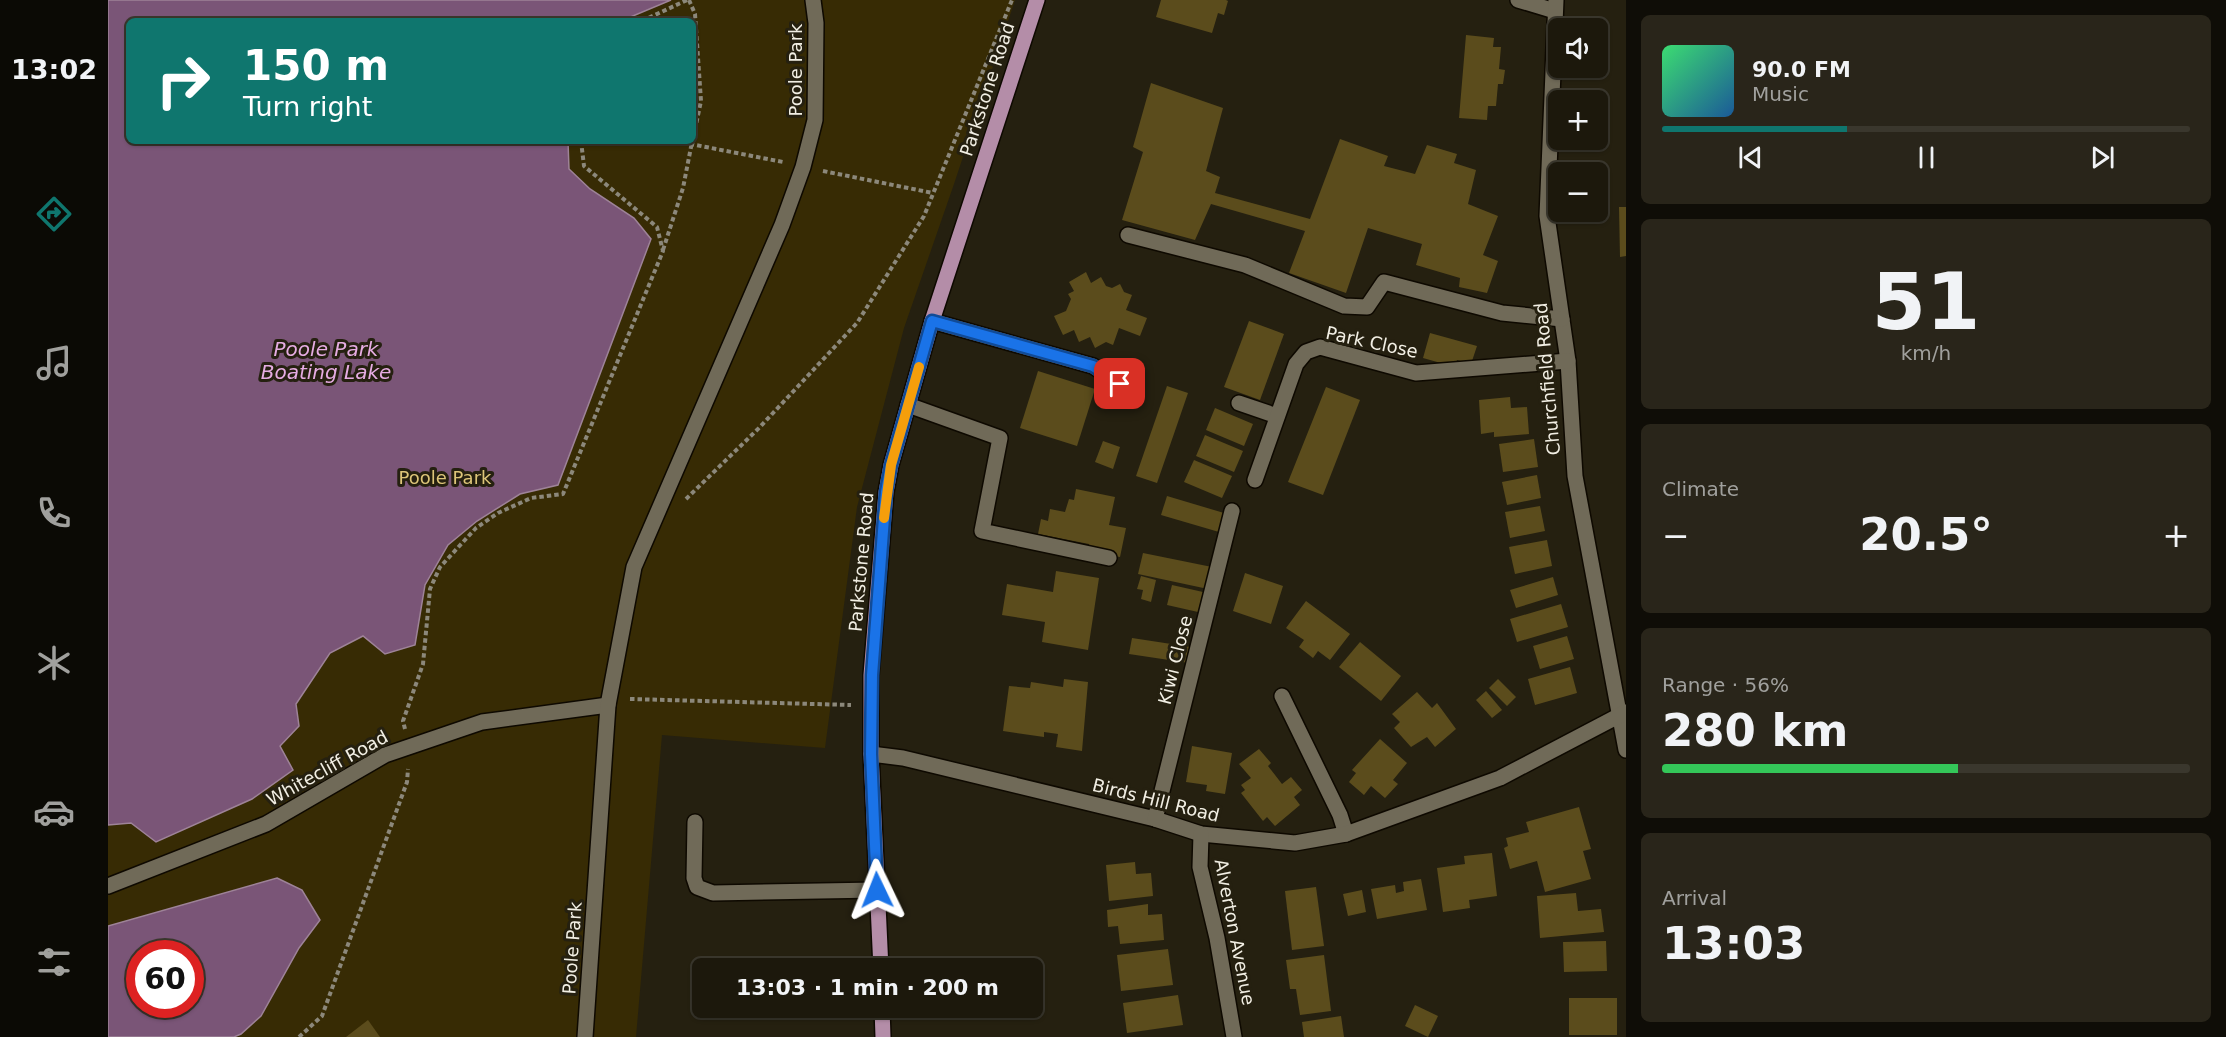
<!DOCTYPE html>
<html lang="en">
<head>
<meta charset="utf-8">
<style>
	:root { --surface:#1c180c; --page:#29251a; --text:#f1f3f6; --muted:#a0a09d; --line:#3a372d; --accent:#0f766e }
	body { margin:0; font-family:"DejaVu Sans",sans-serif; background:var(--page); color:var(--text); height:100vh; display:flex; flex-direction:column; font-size:22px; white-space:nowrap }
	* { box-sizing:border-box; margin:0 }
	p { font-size:20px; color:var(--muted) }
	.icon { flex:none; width:33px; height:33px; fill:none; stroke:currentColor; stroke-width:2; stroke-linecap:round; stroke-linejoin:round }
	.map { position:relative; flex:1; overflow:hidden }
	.side { display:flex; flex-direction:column; gap:15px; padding:15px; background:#0f0d07; width:600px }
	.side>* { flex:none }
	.hud { position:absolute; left:18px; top:18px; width:570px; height:126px; border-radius:9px; box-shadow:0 2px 4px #0004,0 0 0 2px var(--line); background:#0f766e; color:#fff; overflow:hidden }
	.buttons { position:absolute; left:1440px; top:18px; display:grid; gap:12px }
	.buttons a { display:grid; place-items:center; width:60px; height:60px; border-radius:9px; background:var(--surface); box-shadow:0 2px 4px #0004,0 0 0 2px var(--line); font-size:30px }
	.speed { position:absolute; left:18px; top:940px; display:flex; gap:12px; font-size:30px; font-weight:700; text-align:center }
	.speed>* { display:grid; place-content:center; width:78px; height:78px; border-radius:50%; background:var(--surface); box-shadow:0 2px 4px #0004,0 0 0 2px var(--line); line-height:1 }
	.speed .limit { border:9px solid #d22; background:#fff; color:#111 }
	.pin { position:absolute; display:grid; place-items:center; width:51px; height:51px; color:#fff; margin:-26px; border-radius:12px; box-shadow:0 3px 9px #0006 }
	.me { position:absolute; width:66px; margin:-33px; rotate:358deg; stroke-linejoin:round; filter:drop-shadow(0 0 4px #0008) }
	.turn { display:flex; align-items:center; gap:21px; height:126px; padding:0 18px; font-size:27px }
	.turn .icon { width:78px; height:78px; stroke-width:2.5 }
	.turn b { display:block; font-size:42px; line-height:51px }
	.big { font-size:45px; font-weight:700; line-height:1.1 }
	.side .tile { flex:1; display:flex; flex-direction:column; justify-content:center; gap:9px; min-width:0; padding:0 21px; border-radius:9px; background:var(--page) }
	.side .dial { align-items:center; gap:0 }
	.dial b { font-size:78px; line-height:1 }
	.song { display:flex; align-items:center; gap:18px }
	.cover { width:72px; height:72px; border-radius:9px; background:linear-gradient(135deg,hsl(140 70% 55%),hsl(210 70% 35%)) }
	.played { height:6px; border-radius:3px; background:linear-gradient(90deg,var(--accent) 35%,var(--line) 35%) }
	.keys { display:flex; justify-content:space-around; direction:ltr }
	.heat { display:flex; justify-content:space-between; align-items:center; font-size:33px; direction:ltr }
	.charge { height:9px; border-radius:4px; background:linear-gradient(90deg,#34c759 56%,var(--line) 0) }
	.trip { position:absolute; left:584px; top:958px; width:351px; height:60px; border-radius:9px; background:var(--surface); box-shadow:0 2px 4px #0004,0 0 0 2px var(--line); font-weight:700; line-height:60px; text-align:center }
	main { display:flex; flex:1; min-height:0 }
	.tab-bar { display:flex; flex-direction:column; width:108px; justify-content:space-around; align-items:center; background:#0b0a05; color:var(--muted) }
	.tab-bar .icon { width:42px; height:42px }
	.tab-bar .on { color:var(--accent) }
	.tab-bar b { font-size:27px; color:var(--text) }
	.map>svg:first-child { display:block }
	.green { fill:#372b04; fill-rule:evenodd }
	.water { fill:#7a5577; stroke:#9e8398; stroke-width:1.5; fill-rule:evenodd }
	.building { fill:#5b4c1c }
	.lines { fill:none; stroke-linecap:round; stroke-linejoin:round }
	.minor-casing { stroke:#0e0900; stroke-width:18 }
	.major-casing { stroke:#0e0900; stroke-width:18 }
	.path { stroke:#8c887b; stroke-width:4; stroke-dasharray:4.5 3; stroke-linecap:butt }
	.minor { stroke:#706a58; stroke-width:15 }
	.major { stroke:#b48da8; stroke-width:15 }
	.route-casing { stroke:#114b97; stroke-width:15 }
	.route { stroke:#1a73e8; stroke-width:10 }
	.slow { stroke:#f59e0b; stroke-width:10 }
	.labels { text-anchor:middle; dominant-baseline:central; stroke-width:6; stroke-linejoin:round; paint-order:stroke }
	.street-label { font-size:18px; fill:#f2efe4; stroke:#252010 }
	.park-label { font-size:18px; fill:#ddc579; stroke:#252010 }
	.water-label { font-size:20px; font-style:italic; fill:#e6ace2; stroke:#252010 }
</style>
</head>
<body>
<main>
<nav class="tab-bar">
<b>13:02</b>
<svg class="icon on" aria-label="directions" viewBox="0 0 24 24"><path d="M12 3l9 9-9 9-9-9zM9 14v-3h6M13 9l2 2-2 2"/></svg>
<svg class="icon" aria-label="music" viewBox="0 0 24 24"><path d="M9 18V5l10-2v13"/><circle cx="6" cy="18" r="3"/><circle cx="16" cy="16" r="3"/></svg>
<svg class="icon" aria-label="phone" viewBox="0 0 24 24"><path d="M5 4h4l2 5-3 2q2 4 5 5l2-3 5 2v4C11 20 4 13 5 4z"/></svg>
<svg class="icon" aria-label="climate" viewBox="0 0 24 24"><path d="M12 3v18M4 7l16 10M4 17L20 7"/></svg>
<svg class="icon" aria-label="car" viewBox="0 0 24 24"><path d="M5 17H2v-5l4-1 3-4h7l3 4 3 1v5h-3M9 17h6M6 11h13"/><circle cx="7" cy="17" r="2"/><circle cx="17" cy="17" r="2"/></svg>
<svg class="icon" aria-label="filters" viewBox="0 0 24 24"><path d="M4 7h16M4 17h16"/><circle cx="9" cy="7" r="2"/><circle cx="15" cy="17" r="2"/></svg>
</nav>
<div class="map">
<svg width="1518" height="1037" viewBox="0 0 1518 1037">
	<rect width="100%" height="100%" fill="#252010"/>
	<path class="green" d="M 0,0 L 907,0 L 846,184 L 796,328 L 749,507 L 717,748 L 554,735 L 528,1037 L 0,1037 ZM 21,21 L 585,21 L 585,141 L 21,141 ZM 32,954 L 82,954 L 82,1005 L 32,1005 Z"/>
	<g class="water">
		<polygon points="0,0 563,0 513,21 21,21 21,141 460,141 461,169 482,189 526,218 543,239 450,485 412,494 369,521 340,545 317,585 307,645 277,654 255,636 222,653 188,704 191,726 172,746 185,770 144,799 48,842 23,823 0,825"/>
		<path d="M 169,878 L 194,890 L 212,920 L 191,948 L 153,1016 L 133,1034 L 126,1037 L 0,1037 L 0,926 ZM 32,954 L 82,954 L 82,1005 L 32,1005 Z"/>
	</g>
	<g class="building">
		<polygon points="1053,0 1118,0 1120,1 1116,15 1110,13 1104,33 1048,17"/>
		<polygon points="1358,35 1386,38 1385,47 1393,47 1391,69 1397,70 1395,84 1390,84 1388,106 1380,106 1379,120 1351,118"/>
		<polygon points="1043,83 1115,108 1098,171 1112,177 1107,193 1202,219 1232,139 1280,156 1276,166 1307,174 1319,145 1349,154 1346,163 1368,170 1360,204 1390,216 1375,255 1390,261 1379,293 1351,287 1352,278 1308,265 1314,244 1260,228 1238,293 1181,273 1197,231 1103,204 1087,240 1014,220 1035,152 1025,147"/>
		<polygon points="1511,207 1518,207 1518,256 1512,257"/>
		<polygon points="978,272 983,283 993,277 998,286 1004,288 1012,284 1016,292 1024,295 1018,310 1039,318 1032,336 1011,328 1005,345 998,342 987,348 982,337 971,342 966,330 955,335 946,316 958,311 963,299 960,294 966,291 961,282"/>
		<polygon points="1141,321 1176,334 1152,400 1116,387"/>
		<polygon points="1322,333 1369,346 1363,364 1349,360 1347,367 1315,358"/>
		<polygon points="930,371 987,389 969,446 912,428"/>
		<polygon points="1059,386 1080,393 1049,483 1028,476"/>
		<polygon points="1218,387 1252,400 1215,495 1180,482"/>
		<polygon points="1402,397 1403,408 1419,407 1421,434 1386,437 1386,432 1373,434 1371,400"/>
		<polygon points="1107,408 1145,424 1136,446 1098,430"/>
		<polygon points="1097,435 1135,451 1126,472 1088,456"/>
		<polygon points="1426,439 1430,467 1395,472 1391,444"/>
		<polygon points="995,441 1012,447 1005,469 987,462"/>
		<polygon points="1086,460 1124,476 1114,498 1076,482"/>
		<polygon points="1429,475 1433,498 1399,505 1394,482"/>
		<polygon points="968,489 1007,497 1001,525 1018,528 1012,557 980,551 981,544 930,534 933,519 940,521 942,509 957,512 961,499 966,500"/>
		<polygon points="1059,496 1116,513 1111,532 1053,515"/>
		<polygon points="1432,506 1437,531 1402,538 1397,512"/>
		<polygon points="1439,540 1444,566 1407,574 1401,547"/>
		<polygon points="1035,553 1104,567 1100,589 1030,574"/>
		<polygon points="948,571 991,578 980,650 934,642 937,622 894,615 899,584 945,592"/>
		<polygon points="1137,573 1175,586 1163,624 1125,611"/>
		<polygon points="1033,576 1048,580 1043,602 1033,599 1035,590 1029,589"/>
		<polygon points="1445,577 1450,595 1408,608 1402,590"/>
		<polygon points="1064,585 1095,592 1090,612 1059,605"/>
		<polygon points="1198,601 1242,634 1222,660 1210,651 1205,658 1191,647 1196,640 1178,628"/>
		<polygon points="1453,604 1460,627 1409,642 1402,619"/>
		<polygon points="1459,636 1466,659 1432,669 1425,646"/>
		<polygon points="1024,638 1083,647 1081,663 1021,654"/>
		<polygon points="1252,642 1293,676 1273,701 1231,667"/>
		<polygon points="1462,667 1469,693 1427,705 1420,679"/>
		<polygon points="956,679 980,682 974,751 948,747 950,734 936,732 936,737 895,731 901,686 922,688 923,682 955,687"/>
		<polygon points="1390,679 1408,697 1399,706 1381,688"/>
		<polygon points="1378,691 1394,710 1384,718 1368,700"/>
		<polygon points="1309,692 1324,708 1329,703 1348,729 1327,747 1319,737 1303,747 1286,728 1292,722 1284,714"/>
		<polygon points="1272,739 1299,763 1285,780 1290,784 1277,798 1263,786 1256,795 1241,782 1248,773 1244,770"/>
		<polygon points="1084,746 1124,753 1117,794 1098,791 1099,785 1078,782"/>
		<polygon points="1151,749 1163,763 1160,766 1174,784 1183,777 1194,790 1186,797 1192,805 1167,826 1159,817 1155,821 1133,793 1137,790 1133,785 1143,778 1131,764"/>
		<polygon points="1471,807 1483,849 1475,851 1483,879 1437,892 1429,861 1402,869 1396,848 1400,846 1398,838 1421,832 1418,822"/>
		<polygon points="1384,853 1389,896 1361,900 1362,908 1335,912 1329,868 1357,864 1356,856"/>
		<polygon points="1027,862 1028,874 1043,873 1045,896 1001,901 998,865"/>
		<polygon points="1313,879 1319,910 1269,919 1263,889 1287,885 1288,893 1296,891 1295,882"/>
		<polygon points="1208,887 1216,946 1184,950 1177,891"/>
		<polygon points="1254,890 1258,912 1240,916 1235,894"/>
		<polygon points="1468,893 1470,911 1493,909 1496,932 1432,938 1429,896"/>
		<polygon points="1040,904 1040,915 1054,914 1056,940 1012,944 1010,926 1000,927 999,910"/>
		<polygon points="1498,941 1499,971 1456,972 1455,942"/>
		<polygon points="1060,949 1065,985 1013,991 1009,955"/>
		<polygon points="1216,955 1223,1011 1192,1015 1188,989 1182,989 1178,960"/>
		<polygon points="1070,995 1075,1025 1019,1033 1015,1003"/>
		<rect x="1461" y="998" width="48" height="37"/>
		<polygon points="1307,1005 1330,1016 1320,1037 1297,1026"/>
		<polygon points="1233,1016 1236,1037 1196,1037 1194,1022"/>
		<polygon points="260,1020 272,1037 238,1037"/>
	</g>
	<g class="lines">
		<defs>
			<g id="minor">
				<polyline points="1410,0 1447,11"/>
				<polyline points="1448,0 1439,216 1460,361 1467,476 1518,750"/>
				<polyline points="1020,235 1137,265 1236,306 1259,307 1276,282 1394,313 1454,319"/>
				<polyline points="824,321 985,366 1012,384"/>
				<polyline points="1131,403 1169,416"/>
				<polyline points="800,405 892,438 874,531 1001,558"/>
				<polyline points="1147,480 1188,364 1198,352 1212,347 1308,373 1460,361"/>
				<polyline points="1174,696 1232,815 1238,834"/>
				<polyline points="763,754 795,758 1047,819 1093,834 1187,843 1238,834 1392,778 1518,712"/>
				<polyline points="1047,819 1124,511"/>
				<polyline points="587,822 586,878 589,887 605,893 769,890"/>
				<polyline points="1093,834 1092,867 1109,938 1126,1037"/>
				<polyline points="0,886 158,824 277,755 374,722 500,705"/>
				<polyline points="477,1037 500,705 526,567 674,225 695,167 707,120 708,23 705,0"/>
			</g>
			<g id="major">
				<polyline points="773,969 763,754 763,675 778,492 783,465 824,321 929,0"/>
				<polyline points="774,1008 775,1037"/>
			</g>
		</defs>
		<use href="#minor" class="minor-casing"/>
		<use href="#major" class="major-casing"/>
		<g class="path">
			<polyline points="581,0 587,14 593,101 585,139"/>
			<polyline points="534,21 579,0"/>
			<polyline points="567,141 675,162"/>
			<polyline points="715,171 825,193"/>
			<polyline points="555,250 575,188 584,142"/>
			<polyline points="578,499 652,427 749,323 816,216 904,0"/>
			<polyline points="522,699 743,705"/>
			<polyline points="297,729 295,721 315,664 322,589 332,567 368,528 390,513 423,498 455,494 555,251 549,227 476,166 473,141"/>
			<polyline points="191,1037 214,1016 299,782 300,769"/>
		</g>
		<use href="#minor" class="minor"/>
		<use href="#major" class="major"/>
	</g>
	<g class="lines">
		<defs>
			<polyline id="route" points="769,890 763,754 764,675 778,492 783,465 824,321 985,366 1012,384"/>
		</defs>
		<use href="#route" class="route-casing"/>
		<use href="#route" class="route"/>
		<polyline class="slow" points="776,518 783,465 811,367"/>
	</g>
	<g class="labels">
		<g class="street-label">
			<text transform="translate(687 70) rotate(-90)">Poole Park</text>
			<text transform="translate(879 89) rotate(-72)">Parkstone Road</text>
			<text transform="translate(1264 342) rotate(12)">Park Close</text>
			<text transform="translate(1439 379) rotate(-95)">Churchfield Road</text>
			<text transform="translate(753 562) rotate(-85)">Parkstone Road</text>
			<text transform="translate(1067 660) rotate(-76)">Kiwi Close</text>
			<text transform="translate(219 768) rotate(-29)">Whitecliff Road</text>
			<text transform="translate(1048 800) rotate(14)">Birds Hill Road</text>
			<text transform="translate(1127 932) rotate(79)">Alverton Avenue</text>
			<text transform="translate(464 948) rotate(-86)">Poole Park</text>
		</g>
		<g class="park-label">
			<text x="337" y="477">Poole Park</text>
		</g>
		<g class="water-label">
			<text x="218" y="349">Poole Park<tspan x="218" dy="23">Boating Lake</tspan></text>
		</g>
	</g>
</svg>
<div class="buttons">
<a><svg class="icon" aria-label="sound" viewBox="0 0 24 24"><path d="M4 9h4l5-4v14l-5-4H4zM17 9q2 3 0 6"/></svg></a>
<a>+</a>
<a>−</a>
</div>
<div class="speed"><div class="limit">60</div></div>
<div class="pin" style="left:1012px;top:384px;background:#d93025"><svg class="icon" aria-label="arrive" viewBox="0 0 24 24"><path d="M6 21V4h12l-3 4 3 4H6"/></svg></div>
<svg class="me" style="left:769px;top:890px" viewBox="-20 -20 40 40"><path d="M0-17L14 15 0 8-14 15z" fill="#1a73e8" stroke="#fff" stroke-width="4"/></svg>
<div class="trip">13:03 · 1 min · 200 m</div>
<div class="hud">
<div class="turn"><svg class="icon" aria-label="right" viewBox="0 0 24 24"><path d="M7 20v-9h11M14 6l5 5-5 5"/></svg><div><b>150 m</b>Turn right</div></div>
</div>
</div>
<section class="side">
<div class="tile">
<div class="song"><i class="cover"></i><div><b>90.0 FM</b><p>Music</p></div></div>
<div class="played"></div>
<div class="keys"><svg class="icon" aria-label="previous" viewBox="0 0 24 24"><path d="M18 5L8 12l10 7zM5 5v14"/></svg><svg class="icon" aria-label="pause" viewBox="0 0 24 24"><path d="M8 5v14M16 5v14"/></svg><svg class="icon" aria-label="next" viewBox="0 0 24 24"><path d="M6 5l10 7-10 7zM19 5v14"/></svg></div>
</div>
<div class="tile dial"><b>51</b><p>km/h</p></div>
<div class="tile"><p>Climate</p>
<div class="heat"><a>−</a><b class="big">20.5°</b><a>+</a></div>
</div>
<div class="tile"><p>Range · 56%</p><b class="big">280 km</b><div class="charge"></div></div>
<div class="tile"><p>Arrival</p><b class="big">13:03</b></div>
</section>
</main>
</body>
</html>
